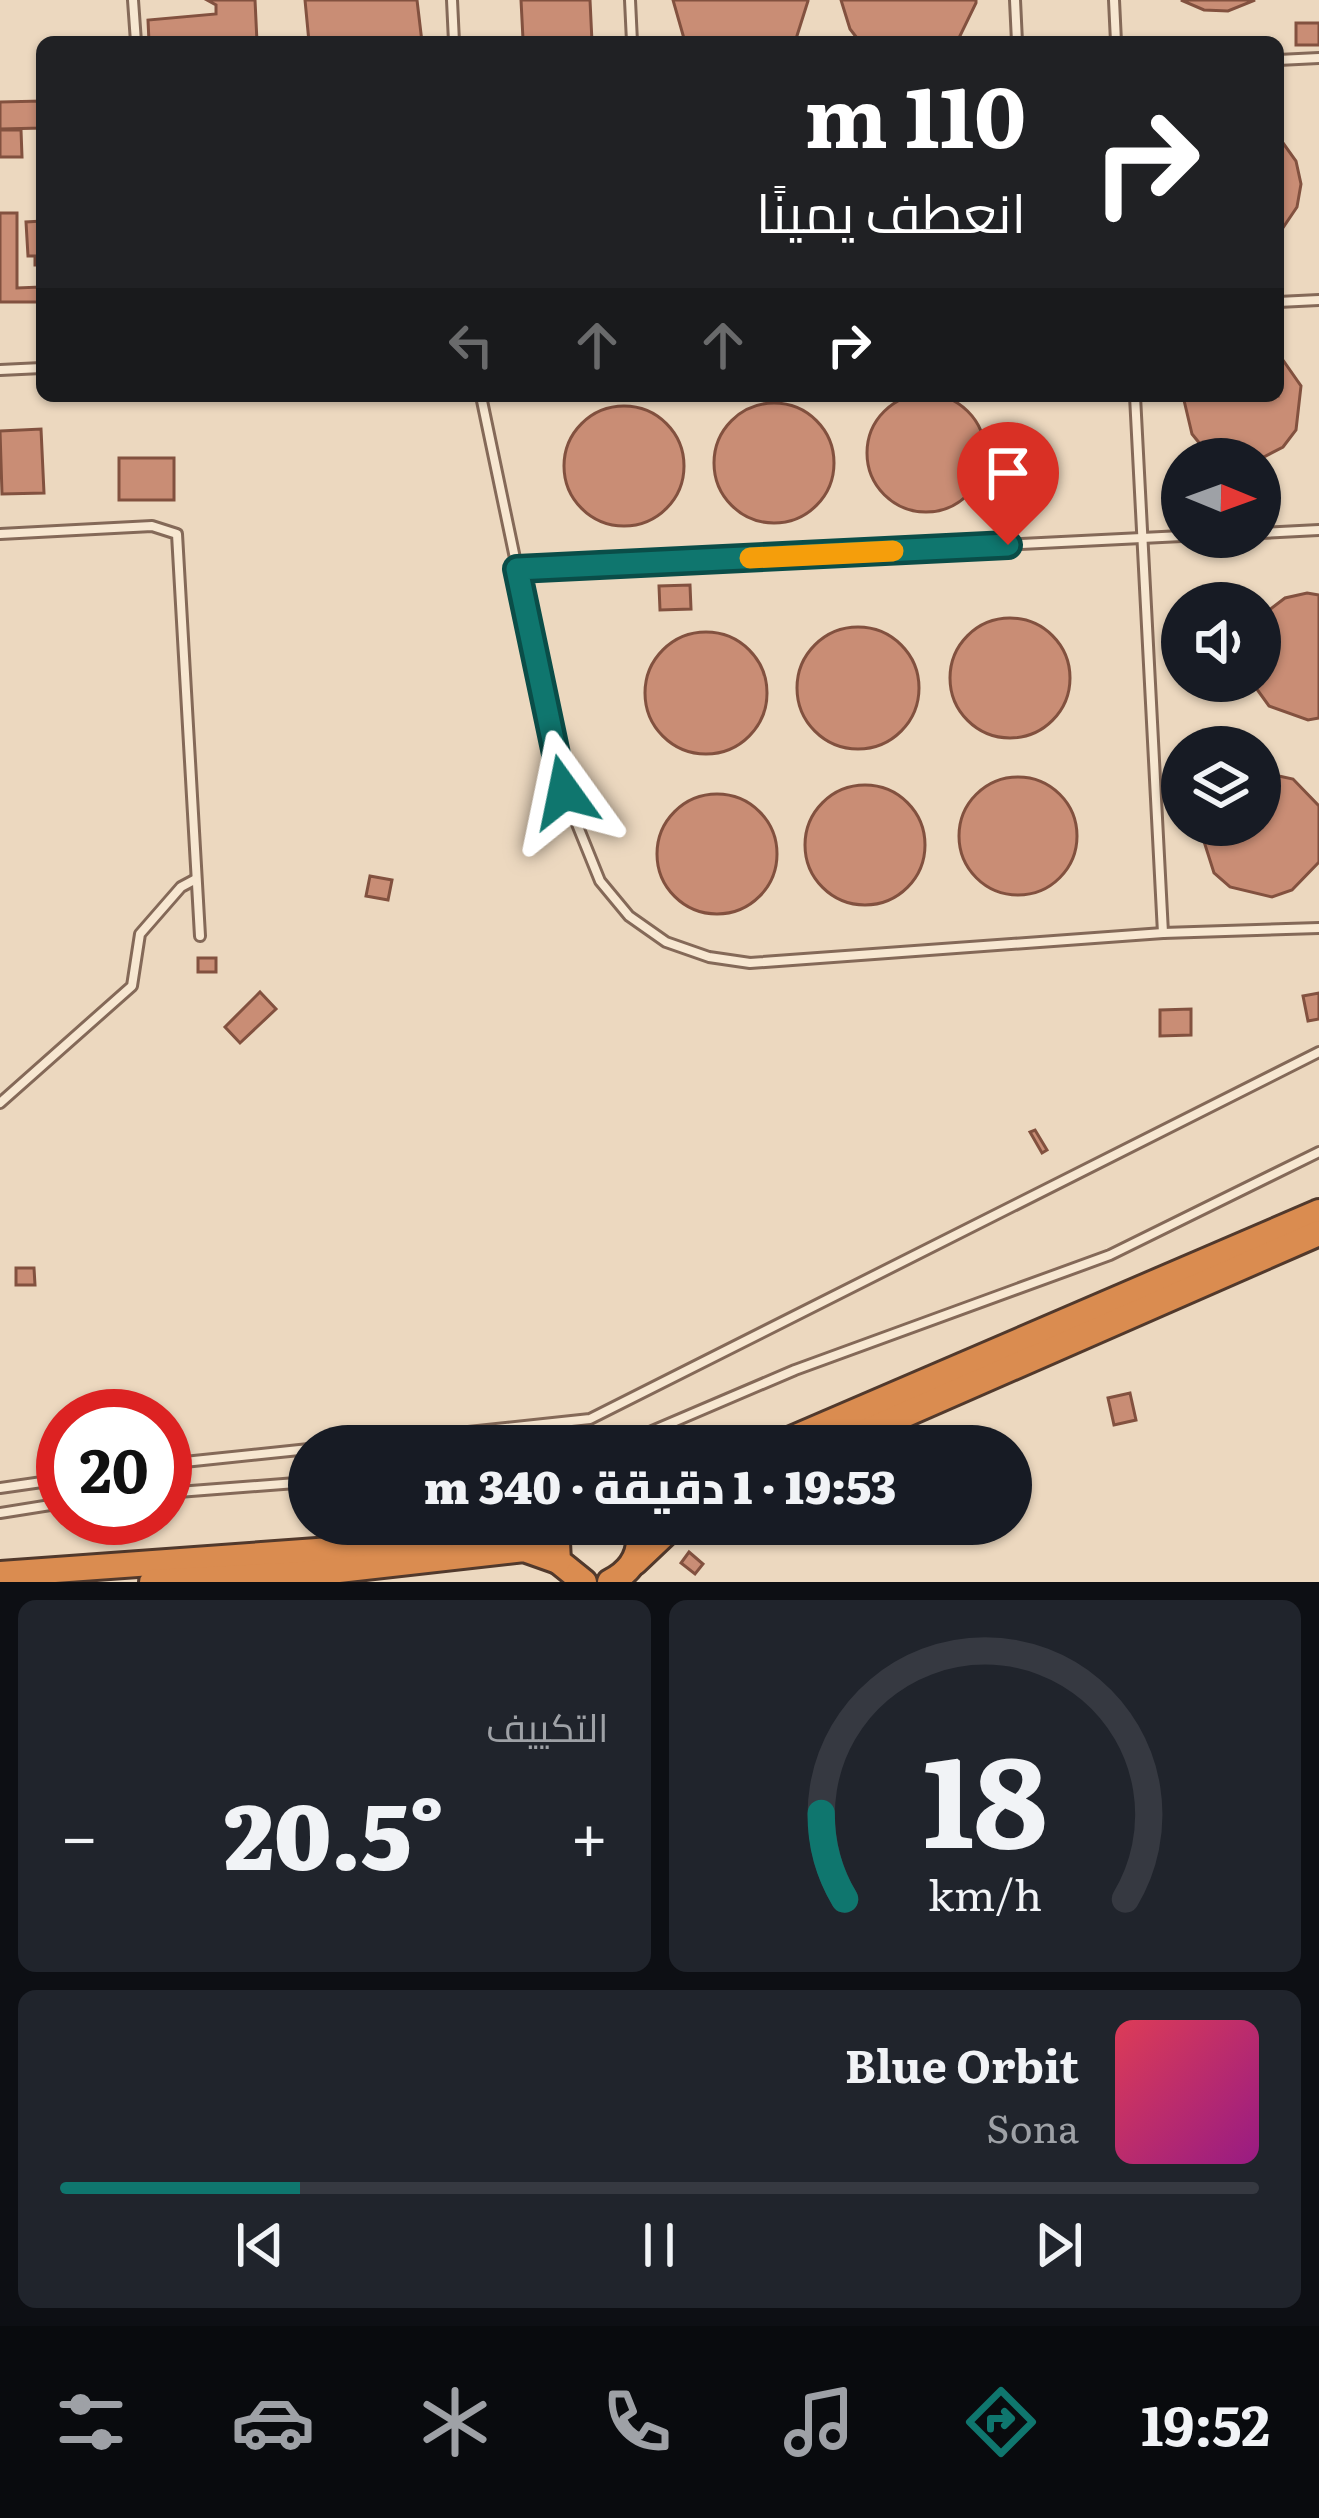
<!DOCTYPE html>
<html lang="ar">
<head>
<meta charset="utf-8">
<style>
	:root { --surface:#171b24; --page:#20242c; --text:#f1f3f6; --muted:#9ea1a6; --line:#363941; --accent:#0f766e }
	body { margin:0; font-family:Literata,Cairo,serif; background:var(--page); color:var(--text); direction:rtl; height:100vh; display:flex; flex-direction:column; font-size:45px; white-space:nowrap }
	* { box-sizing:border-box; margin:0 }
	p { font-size:39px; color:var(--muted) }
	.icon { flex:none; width:66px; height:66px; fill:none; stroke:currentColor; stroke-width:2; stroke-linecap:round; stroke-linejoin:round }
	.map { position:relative; height:1582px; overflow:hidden; direction:ltr }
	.side { display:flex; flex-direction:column; gap:18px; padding:18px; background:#0d0f14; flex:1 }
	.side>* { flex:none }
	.banner { position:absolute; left:36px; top:36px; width:1248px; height:366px; border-radius:18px; box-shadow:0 3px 9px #0004; direction:rtl; background:#202124; color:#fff; overflow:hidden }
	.needle { width:78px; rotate:91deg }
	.fabs { position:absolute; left:1161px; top:438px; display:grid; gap:24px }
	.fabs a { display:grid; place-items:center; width:120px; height:120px; border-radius:50%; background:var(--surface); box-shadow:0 3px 9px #0004; font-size:60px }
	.speed { position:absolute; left:36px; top:1389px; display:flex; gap:24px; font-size:60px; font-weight:700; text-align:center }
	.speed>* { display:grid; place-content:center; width:156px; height:156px; border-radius:50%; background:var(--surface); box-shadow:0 3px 9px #0004; line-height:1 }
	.speed .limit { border:18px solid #d22; background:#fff; color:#111 }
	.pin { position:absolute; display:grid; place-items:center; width:102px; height:102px; color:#fff; margin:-123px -51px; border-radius:50% 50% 50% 0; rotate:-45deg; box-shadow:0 0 12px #0007 }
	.pin .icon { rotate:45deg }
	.me { position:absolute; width:132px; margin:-66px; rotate:348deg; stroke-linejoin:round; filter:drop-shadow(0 0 9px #0008) }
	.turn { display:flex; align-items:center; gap:42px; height:252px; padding:0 60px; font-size:54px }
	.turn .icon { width:156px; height:156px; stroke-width:2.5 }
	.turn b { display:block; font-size:84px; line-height:102px }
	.lanes { display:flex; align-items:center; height:114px; padding:0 60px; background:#0003; justify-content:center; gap:60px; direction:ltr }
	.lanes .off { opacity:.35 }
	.big { font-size:90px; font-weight:800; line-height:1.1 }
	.side .tile { flex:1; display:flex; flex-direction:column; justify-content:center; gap:18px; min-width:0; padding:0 42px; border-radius:18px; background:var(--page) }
	.side .dial { align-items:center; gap:0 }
	.dial svg { height:312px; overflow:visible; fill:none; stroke:var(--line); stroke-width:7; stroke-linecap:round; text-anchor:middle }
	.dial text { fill:var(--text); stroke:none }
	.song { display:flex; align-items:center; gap:36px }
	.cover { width:144px; height:144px; border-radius:18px; background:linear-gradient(135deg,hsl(350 70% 55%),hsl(310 70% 35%)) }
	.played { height:12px; border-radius:6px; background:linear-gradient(90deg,var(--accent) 20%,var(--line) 20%) }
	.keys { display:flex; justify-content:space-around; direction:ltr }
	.heat { display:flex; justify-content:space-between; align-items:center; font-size:66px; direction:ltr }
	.side .tiles { flex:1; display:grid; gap:18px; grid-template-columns:1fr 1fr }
	.tile:last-child { grid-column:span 2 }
	.trip { position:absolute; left:288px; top:1425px; width:744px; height:120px; border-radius:60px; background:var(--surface); box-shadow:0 3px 9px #0004; font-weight:800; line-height:120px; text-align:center; direction:rtl }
	.dock { display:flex; height:192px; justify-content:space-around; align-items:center; background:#090b0e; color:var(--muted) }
	.dock .icon { width:84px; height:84px }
	.dock .current { color:var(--accent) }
	.dock b { font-size:54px; color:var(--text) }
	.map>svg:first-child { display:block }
	.building { fill:#c98d75; stroke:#82513f; stroke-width:3 }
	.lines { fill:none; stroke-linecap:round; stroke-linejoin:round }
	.lane-casing { stroke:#846958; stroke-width:14 }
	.highway-casing { stroke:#51392c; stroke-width:30 }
	.lane { stroke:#f7e7d1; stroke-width:8 }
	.highway { stroke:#da8c50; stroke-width:24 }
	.route-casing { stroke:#0a4d48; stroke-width:30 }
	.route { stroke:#0f766e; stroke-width:21 }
	.slow { stroke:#f59e0b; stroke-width:21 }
</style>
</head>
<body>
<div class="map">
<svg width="1319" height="1582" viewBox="0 0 1319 1582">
	<rect width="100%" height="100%" fill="#ecd8bf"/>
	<g class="building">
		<polygon points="207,0 255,0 257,42 149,42 148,20 216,14 216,5"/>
		<polygon points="305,0 417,0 422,42 309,42"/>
		<polygon points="521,0 590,0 592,42 523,39"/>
		<polygon points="673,0 807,0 808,1 795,42 685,42"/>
		<polygon points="841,0 976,0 976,3 957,42 860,42 850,29"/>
		<polygon points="1181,0 1255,0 1228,11 1204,10"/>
		<rect x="1296" y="23" width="23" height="22"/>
		<polygon points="42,101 42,128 0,129 0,102"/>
		<polygon points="0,130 21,130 22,157 0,157"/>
		<polygon points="1278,136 1296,161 1301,184 1297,207 1278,235"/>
		<polygon points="0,213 17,213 17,288 40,287 40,302 0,302"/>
		<polygon points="42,221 42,265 35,265 35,256 28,256 26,222"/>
		<polygon points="1278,353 1301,386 1296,430 1283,447 1260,459 1223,459 1205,450 1192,434 1183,396 1278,396"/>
		<circle cx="926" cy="453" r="59"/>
		<circle cx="774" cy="463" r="60"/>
		<circle cx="624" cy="466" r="60"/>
		<polygon points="41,429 44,493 2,494 0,431"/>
		<rect x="119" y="458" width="55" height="42"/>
		<polygon points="690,585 691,609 660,610 659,586"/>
		<polygon points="1307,593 1319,595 1319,718 1308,720 1269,706 1251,681 1260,681 1260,617 1285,598"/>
		<circle cx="1010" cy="678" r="60"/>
		<circle cx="858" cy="688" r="61"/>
		<circle cx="706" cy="693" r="61"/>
		<polygon points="1260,772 1293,779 1319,806 1319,862 1292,890 1272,897 1230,887 1214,873 1201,832 1203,825 1260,825"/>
		<circle cx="1018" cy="836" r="59"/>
		<circle cx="865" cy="845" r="60"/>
		<circle cx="717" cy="854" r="60"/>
		<polygon points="370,876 392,880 388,900 366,896"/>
		<rect x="198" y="958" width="18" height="14"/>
		<polygon points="260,992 276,1009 240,1043 225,1027"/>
		<polygon points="1319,993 1319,1019 1308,1021 1303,996"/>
		<polygon points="1191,1009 1191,1035 1160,1036 1160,1010"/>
		<polygon points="1035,1130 1047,1150 1042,1153 1030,1132"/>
		<polygon points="16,1268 34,1268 35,1285 16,1285"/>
		<polygon points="1130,1393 1136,1420 1114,1425 1108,1398"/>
		<polygon points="689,1552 703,1564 695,1574 681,1563"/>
	</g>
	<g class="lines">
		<defs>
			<g id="lane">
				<polyline points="133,0 136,42"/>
				<polyline points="452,0 454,42"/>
				<polyline points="630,0 632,42"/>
				<polyline points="1015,0 1017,42"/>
				<polyline points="1114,0 1116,42"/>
				<polyline points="1278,60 1319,58"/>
				<polyline points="1278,302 1319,300"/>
				<polyline points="0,370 42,368"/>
				<polyline points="481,396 564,792 600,881 629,916 666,942 709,957 750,963 1163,933 1319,928"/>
				<polyline points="1135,396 1163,933"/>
				<polyline points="1260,533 1319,530"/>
				<polyline points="0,534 152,526 177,534 200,936"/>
				<polyline points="517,569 1182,536"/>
				<polyline points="0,1103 132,986 140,934 181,887 196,879"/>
				<polyline points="336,1446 590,1419 1319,1052"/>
				<polyline points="617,1446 795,1370 1110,1255 1319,1152"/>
				<polyline points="165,1464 309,1449"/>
				<polyline points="0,1488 63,1479"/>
				<polyline points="165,1493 309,1482"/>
				<polyline points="0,1513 63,1503"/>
			</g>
			<g id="highway">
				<polyline points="775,1446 1319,1212"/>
				<polyline points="833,1446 1319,1233"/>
				<polyline points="556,1524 558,1561 584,1582"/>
				<polyline points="635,1562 675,1524"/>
				<polyline points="0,1574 372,1547 526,1524"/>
				<polyline points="152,1582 304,1574 524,1549 558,1561"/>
				<path d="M 610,1582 C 634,1570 644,1550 637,1524"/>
			</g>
		</defs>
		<use href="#lane" class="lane-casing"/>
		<use href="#highway" class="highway-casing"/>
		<use href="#lane" class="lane"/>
		<use href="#highway" class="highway"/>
	</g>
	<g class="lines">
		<defs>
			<polyline id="route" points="564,792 517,569 1008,545"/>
		</defs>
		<use href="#route" class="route-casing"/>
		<use href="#route" class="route"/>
		<polyline class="slow" points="750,558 893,551"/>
	</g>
</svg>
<div class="fabs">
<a><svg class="needle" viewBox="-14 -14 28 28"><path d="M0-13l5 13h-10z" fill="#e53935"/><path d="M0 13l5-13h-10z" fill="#9ea1a6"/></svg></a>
<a><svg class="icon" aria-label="sound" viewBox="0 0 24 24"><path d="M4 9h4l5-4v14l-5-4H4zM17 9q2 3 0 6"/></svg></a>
<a><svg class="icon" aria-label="layers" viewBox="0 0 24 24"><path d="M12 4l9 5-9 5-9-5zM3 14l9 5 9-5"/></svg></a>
</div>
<div class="speed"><div class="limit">20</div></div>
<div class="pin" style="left:1008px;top:545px;background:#d93025"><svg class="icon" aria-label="arrive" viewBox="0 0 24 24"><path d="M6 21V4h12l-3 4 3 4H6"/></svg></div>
<svg class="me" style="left:564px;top:792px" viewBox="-20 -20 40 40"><path d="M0-17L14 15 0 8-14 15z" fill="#0f766e" stroke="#fff" stroke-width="4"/></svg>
<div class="trip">19:53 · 1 دقيقة · 340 m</div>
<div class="banner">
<div class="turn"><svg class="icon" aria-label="right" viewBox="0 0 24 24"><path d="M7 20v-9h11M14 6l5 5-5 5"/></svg><div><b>110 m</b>انعطف يمينًا</div></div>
<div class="lanes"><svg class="icon off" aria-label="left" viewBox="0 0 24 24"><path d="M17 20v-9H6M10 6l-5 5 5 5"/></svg><svg class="icon off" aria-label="ahead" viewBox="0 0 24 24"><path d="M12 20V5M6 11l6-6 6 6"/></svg><svg class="icon off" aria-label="ahead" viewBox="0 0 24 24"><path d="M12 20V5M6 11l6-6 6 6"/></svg><svg class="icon" aria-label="right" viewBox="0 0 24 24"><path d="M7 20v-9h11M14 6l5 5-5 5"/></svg></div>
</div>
</div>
<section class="side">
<div class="tiles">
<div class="tile dial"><svg viewBox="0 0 100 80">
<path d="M14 69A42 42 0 1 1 86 69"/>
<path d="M14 69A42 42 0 0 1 8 47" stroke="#0f766e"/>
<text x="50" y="56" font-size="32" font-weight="700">18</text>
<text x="50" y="72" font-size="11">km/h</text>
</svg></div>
<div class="tile"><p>التكييف</p>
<div class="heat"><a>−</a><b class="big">20.5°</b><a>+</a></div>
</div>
<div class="tile">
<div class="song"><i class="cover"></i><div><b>Blue Orbit</b><p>Sona</p></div></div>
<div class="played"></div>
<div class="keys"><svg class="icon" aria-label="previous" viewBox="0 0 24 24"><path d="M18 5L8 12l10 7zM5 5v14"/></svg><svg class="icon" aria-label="pause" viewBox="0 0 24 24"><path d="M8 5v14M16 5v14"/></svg><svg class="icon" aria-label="next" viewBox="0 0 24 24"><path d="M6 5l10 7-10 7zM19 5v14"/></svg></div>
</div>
</div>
</section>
<nav class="dock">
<b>19:52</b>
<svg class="icon current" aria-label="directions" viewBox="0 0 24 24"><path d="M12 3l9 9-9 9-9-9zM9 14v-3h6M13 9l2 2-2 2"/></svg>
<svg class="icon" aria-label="music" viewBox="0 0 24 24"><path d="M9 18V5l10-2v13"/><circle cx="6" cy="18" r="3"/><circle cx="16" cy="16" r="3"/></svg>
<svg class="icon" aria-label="phone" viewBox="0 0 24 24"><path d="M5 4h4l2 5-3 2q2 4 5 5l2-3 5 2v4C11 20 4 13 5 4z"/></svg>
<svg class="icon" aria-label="climate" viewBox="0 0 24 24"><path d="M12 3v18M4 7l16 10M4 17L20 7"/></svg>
<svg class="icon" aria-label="car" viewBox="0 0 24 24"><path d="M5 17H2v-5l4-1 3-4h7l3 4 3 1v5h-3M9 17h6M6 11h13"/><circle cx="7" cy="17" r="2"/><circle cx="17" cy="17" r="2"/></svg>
<svg class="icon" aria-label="filters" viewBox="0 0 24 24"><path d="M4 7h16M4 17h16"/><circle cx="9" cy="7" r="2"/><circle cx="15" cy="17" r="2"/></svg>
</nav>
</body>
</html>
